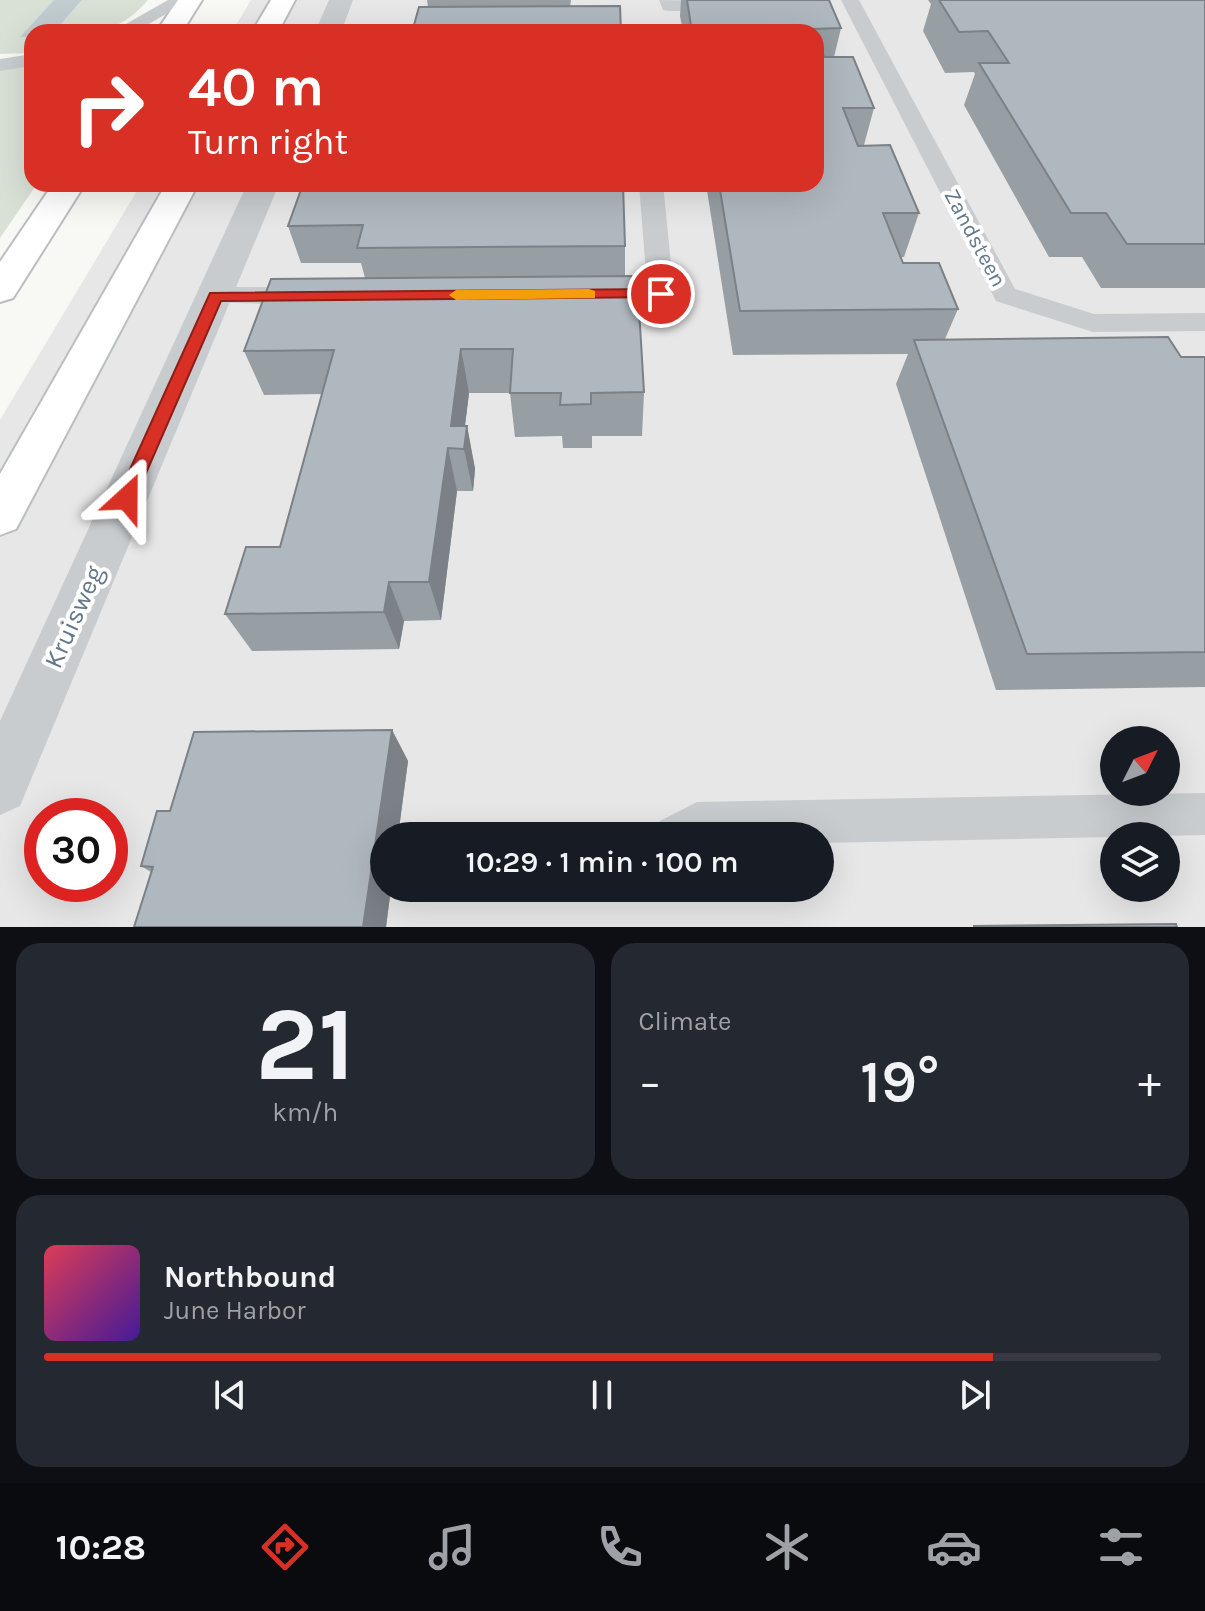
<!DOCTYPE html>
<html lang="en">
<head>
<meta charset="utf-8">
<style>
	:root { --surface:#171b24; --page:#242831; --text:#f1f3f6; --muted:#9ea1a6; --line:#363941; --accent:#d93025 }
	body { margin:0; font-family:Karla,sans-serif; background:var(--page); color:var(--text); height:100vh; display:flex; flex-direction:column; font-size:30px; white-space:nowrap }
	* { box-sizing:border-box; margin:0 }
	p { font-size:26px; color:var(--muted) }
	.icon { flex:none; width:44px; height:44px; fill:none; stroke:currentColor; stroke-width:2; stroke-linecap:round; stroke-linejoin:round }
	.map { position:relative; height:927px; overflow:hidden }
	.drawer { display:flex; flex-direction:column; gap:16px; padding:16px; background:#0d0f14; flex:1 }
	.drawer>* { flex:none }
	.banner { position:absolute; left:24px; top:24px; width:800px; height:168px; border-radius:24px; box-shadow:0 8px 32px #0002; background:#d93025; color:#fff; overflow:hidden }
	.needle { width:52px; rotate:48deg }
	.fabs { position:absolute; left:1100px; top:726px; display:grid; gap:16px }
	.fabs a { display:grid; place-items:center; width:80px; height:80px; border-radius:50%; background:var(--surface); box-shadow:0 8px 32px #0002; font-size:40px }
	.speed { position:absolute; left:24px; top:798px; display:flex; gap:16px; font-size:40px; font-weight:700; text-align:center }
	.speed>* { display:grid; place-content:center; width:104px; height:104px; border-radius:50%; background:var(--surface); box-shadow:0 8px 32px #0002; line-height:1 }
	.speed .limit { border:12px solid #d22; background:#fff; color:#111 }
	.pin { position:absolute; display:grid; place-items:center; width:68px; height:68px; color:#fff; margin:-34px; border:4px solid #fff; border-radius:50%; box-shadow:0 2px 8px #0007 }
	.me { position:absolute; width:88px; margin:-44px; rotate:24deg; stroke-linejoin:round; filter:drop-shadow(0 0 6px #0008) }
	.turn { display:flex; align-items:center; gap:28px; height:168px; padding:0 32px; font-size:36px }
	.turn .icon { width:104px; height:104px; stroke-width:2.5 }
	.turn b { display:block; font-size:56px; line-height:68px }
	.big { font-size:60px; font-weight:600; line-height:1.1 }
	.drawer .card { flex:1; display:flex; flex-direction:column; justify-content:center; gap:12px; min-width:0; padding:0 28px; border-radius:24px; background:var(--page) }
	.drawer .dial { align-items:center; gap:0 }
	.dial b { font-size:104px; line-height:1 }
	.song { display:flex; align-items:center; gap:24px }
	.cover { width:96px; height:96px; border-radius:12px; background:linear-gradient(135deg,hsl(350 70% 55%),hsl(260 70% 35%)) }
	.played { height:8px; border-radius:4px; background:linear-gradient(90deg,var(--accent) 85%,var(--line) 85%) }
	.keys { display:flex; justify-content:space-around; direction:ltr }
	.heat { display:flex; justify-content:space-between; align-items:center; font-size:44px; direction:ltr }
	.drawer .tiles { flex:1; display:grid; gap:16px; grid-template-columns:1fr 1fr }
	.card:last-child { grid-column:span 2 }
	.trip { position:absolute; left:370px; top:822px; width:464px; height:80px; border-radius:40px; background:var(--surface); box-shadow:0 8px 32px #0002; font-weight:600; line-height:80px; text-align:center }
	.menu { display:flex; height:128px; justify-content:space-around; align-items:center; background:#090b0e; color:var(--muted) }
	.menu .icon { width:56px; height:56px }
	.menu .current { color:var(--accent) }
	.menu b { font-size:36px; color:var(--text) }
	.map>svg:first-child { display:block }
	.built { fill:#e6e7e6; fill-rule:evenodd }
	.green { fill:#d9e1d6 }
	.water { fill:#c1ccd1 }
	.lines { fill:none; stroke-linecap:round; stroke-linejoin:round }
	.highway-casing { stroke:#babec1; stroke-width:4 }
	.lane { fill:#c8cccf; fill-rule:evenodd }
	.street { fill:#c8cccf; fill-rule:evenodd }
	.highway { fill:#fff; fill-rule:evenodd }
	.wall { fill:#979ea4 }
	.shaded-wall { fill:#7b8186 }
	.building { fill:#b0b8bf; stroke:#7b8186; stroke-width:2 }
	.route { fill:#d93025; stroke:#8d1f18; stroke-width:2 }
	.slow { fill:#f59e0b }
	.labels { text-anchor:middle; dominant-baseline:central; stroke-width:8; stroke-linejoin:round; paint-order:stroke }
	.far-street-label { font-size:22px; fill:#647789; stroke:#fff }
	.street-label { font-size:26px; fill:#647789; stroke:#fff }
</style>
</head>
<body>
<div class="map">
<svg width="1205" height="927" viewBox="0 0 1205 927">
	<rect width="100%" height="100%" fill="#f8f8f5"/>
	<path class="built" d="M 251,0 L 1205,0 L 1205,927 L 0,927 L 0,420 L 141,184 L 816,184 L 816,32 L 232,32 ZM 1114,740 L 1166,740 L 1166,792 L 1114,792 ZM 42,816 L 110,816 L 110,884 L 42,884 ZM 384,836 L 820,836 L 820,888 L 384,888 ZM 1114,836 L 1166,836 L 1166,888 L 1114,888 Z"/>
	<g class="green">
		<polygon points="0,0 54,0 21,36 32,37 32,53 0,54"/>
		<path d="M 82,0 L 148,0 C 119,34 95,32 54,32 Z"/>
		<polygon points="32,66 32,184 37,184 0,238 0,70"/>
	</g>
	<polygon class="water" points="54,0 82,0 54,32 32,32 32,37 20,37"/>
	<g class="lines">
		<defs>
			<g id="highway">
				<polygon points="178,0 202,0 182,32 156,32"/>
				<polygon points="271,0 295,0 278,32 252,32"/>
				<polygon points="53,184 85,184 13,298 0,302 0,262"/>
				<polygon points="166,184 198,184 16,529 0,535 0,474"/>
			</g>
		</defs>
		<use href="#highway" class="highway-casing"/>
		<g class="lane">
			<polygon points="168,0 190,0 135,32 112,32"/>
			<polygon points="659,0 723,1 732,6 723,11 669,11 663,10"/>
			<polygon points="841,0 859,0 1015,289 1094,314 1205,313 1205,331 1093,332 996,301"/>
			<polygon points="32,54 32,66 0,71 0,59"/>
			<polygon points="639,184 663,184 674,294 670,300 661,303 585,300 581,294 585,288 647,285"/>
			<polygon points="215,287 308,287 317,290 321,296 317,302 308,305 206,302 202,296 206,290"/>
			<polygon points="1205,793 1205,835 820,843 820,836 653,836 660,821 697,802"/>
		</g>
		<g class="street">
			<polygon points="329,0 353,0 341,32 315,32"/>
			<polygon points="247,184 279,184 20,806 0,815 0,721"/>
		</g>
		<use href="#highway" class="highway"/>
	</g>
	<g class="wall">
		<polygon points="427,0 571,0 570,7 428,7"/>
		<polygon points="681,0 829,0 841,28 834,57 874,108 864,145 919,213 904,257 900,257 903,263 958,309 945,339 1181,357 1205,357 1205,687 996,690 896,384 908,354 733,355 706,184 816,184 816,32 683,32 680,16"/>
		<polygon points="928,0 1205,0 1205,288 1101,288 1082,257 1049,257 964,105 975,74 974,72 945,73 923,31 931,4"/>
		<polygon points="303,184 452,184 625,246 625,276 644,392 642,436 592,436 592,448 563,448 562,436 515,437 510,393 469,393 465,426 467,426 475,469 473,491 457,491 441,620 404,621 399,649 252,651 225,614 280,547 322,394 264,395 244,351 365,278 361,263 301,263 288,226"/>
		<polygon points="392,730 408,761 398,836 384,836 384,888 391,888 386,927 134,927 151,872 141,866 170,811"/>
	</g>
	<g class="shaded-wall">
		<polygon points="461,349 469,393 462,449 451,426"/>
		<polygon points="467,426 475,469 473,491 464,449"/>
		<polygon points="448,448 457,491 441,620 429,582"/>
		<polygon points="389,582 404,621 399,649 384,612"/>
		<polygon points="392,730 408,761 398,836 384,836 384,888 391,888 386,927 363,927"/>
	</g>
	<g class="building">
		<polygon points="687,0 829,0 841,28 813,29 815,32 692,32"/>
		<polygon points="939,0 1205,0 1205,244 1127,244 1106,213 1071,213 979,63 1009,63 988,31 959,32"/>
		<polygon points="620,6 621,32 412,32 419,7"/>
		<polygon points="816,35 824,57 853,57 874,108 843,108 858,146 890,145 919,213 883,213 903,263 939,263 958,309 740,311 719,184 816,184"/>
		<polygon points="303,184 438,184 438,185 623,184 625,246 357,248 363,225 288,226"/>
		<polygon points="637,276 644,392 591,393 591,404 560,405 561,393 510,393 513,349 461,349 451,426 467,426 464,449 448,448 429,582 389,582 384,612 225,614 246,547 280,547 334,350 244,351 271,279"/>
		<polygon points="1168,337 1181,357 1205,357 1205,652 1027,654 914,340"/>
		<polygon points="392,730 363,927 134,927 153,867 141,866 157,811 170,811 194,732"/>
		<polygon points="1176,924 1177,927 973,926"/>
	</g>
	<polygon class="route" points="661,289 668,294 666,297 221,301 133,503 120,503 117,498 210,293"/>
	<polygon class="slow" points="589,289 595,291 595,298 456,300 449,295 456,290"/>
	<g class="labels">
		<g class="far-street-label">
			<text transform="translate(975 238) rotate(62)">Zandsteen</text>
		</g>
		<g class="street-label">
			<text transform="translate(74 617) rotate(-66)">Kruisweg</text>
		</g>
	</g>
</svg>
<div class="fabs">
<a><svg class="needle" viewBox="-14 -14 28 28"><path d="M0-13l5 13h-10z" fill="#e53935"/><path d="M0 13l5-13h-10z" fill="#9ea1a6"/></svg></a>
<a><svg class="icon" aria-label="layers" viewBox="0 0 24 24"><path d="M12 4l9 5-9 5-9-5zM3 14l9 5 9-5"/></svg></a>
</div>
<div class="speed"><div class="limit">30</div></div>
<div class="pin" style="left:661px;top:294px;background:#d93025"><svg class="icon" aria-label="arrive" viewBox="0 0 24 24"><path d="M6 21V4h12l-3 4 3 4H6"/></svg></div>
<svg class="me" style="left:127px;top:498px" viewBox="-20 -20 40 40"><path d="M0-17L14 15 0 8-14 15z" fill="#d93025" stroke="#fff" stroke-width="4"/></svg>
<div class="trip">10:29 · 1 min · 100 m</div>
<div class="banner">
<div class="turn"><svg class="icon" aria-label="right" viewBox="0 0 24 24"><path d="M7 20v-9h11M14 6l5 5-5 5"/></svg><div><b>40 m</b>Turn right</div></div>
</div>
</div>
<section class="drawer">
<div class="tiles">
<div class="card dial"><b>21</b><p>km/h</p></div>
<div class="card"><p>Climate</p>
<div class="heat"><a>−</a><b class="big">19°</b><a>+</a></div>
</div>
<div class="card">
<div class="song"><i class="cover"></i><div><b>Northbound</b><p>June Harbor</p></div></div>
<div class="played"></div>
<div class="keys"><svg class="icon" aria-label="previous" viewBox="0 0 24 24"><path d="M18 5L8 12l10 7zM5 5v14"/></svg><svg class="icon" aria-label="pause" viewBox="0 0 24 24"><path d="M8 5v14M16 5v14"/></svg><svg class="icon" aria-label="next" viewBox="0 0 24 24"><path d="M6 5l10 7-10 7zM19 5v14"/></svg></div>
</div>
</div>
</section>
<nav class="menu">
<b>10:28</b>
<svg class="icon current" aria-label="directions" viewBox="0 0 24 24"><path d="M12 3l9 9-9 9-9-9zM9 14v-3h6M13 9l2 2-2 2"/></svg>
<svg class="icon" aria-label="music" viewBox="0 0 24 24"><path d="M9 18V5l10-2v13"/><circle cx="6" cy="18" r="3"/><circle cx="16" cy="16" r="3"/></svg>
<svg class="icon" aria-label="phone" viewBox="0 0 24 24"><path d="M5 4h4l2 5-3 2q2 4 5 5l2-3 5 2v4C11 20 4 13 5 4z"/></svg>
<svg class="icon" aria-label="climate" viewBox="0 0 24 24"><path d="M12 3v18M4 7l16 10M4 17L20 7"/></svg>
<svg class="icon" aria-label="car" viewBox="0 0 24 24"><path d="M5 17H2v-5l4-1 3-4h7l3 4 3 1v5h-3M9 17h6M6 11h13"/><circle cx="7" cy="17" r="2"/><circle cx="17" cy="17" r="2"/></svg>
<svg class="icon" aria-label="filters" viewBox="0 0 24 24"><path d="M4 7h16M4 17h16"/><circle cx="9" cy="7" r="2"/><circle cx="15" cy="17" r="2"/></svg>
</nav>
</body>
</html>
